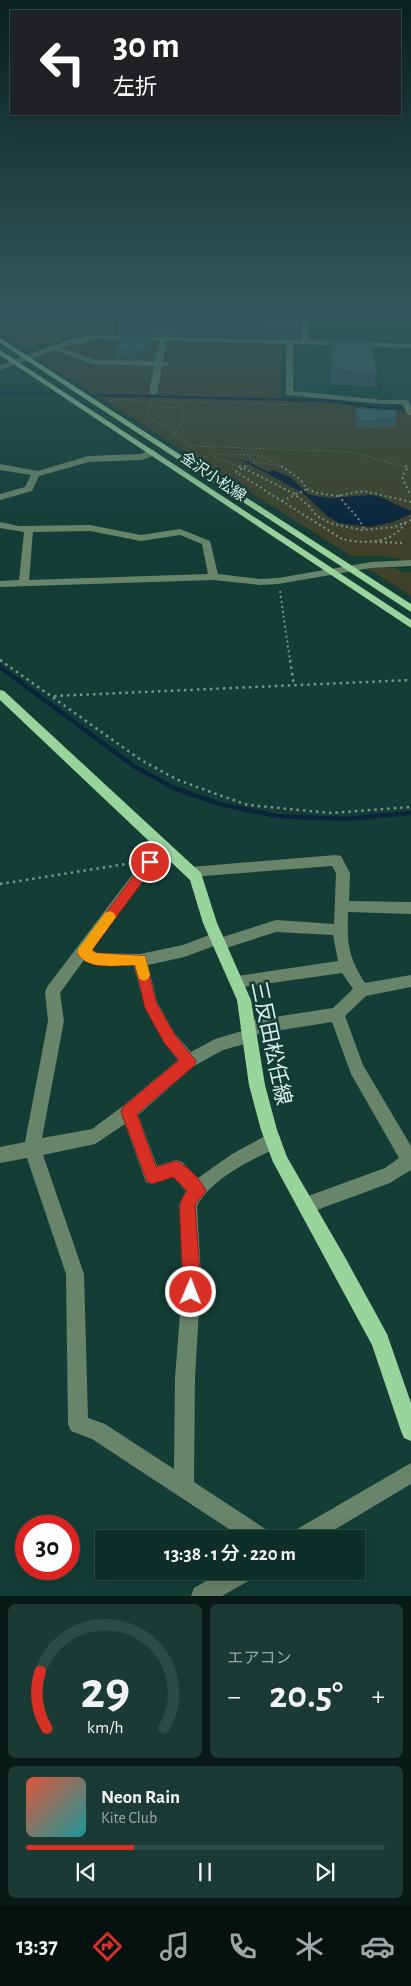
<!DOCTYPE html>
<html lang="ja">
<head>
<meta charset="utf-8">
<style>
	:root { --surface:#0e2e28; --page:#1c3a34; --text:#f1f3f6; --muted:#9ba8a8; --line:#2e4a45; --accent:#d93025 }
	body { margin:0; font-family:"Alegreya Sans","Noto Sans JP",sans-serif; background:var(--page); color:var(--text); height:100vh; display:flex; flex-direction:column; font-size:19px; white-space:nowrap }
	* { box-sizing:border-box; margin:0 }
	p { font-size:16px; color:var(--muted) }
	.icon { flex:none; width:28px; height:28px; fill:none; stroke:currentColor; stroke-width:2; stroke-linecap:round; stroke-linejoin:round }
	.map { position:relative; height:1596px; overflow:hidden }
	.side { display:flex; flex-direction:column; gap:8px; padding:8px; background:#081916; flex:1 }
	.side>* { flex:none }
	.top-card { position:absolute; left:10px; top:10px; width:391px; height:105px; border-radius:0px; box-shadow:0 5px 20px #0002,0 0 0 1px var(--line); background:#202124; color:#fff; overflow:hidden }
	.speed { position:absolute; left:15px; top:1515px; display:flex; gap:10px; font-size:25px; font-weight:700; text-align:center }
	.speed>* { display:grid; place-content:center; width:65px; height:65px; border-radius:50%; background:var(--surface); box-shadow:0 5px 20px #0002,0 0 0 1px var(--line); line-height:1 }
	.speed .limit { border:8px solid #d22; background:#fff; color:#111 }
	.pin { position:absolute; display:grid; place-items:center; width:42px; height:42px; color:#fff; margin:-21px; border:2px solid #fff; border-radius:50%; box-shadow:0 1px 5px #0007 }
	.me { position:absolute; width:55px; margin:-28px; rotate:1deg; stroke-linejoin:round; filter:drop-shadow(0 0 4px #0008) }
	.turn { display:flex; align-items:center; gap:18px; height:105px; padding:0 20px; font-size:22px }
	.turn .icon { width:65px; height:65px; stroke-width:2.5 }
	.turn b { display:block; font-size:35px; line-height:42px }
	.big { font-size:38px; font-weight:600; line-height:1.1 }
	.side .card { flex:1; display:flex; flex-direction:column; justify-content:center; gap:8px; min-width:0; padding:0 18px; border-radius:8px; background:var(--page) }
	.side .dial { align-items:center; gap:0 }
	.dial svg { height:130px; overflow:visible; fill:none; stroke:var(--line); stroke-width:7; stroke-linecap:round; text-anchor:middle }
	.dial text { fill:var(--text); stroke:none }
	.song { display:flex; align-items:center; gap:15px }
	.cover { width:60px; height:60px; border-radius:8px; background:linear-gradient(135deg,hsl(10 70% 55%),hsl(180 70% 35%)) }
	.played { height:5px; border-radius:2px; background:linear-gradient(90deg,var(--accent) 30%,var(--line) 30%) }
	.keys { display:flex; justify-content:space-around; direction:ltr }
	.heat { display:flex; justify-content:space-between; align-items:center; font-size:28px; direction:ltr }
	.side .tiles { flex:1; display:grid; gap:8px; grid-template-columns:1fr 1fr }
	.card:last-child { grid-column:span 2 }
	.trip { position:absolute; left:95px; top:1530px; width:270px; height:50px; border-radius:0px; background:var(--surface); box-shadow:0 5px 20px #0002,0 0 0 1px var(--line); font-weight:600; line-height:50px; text-align:center }
	.tabs { display:flex; height:80px; justify-content:space-around; align-items:center; background:#061210; color:var(--muted) }
	.tabs .icon { width:35px; height:35px }
	.tabs .current { color:var(--accent) }
	.tabs b { font-size:22px; color:var(--text) }
	.map>svg:first-child { display:block }
	.built { fill:#10473e }
	.green { fill:#40412b }
	.water { fill:#09243b }
	.lines { fill:none; stroke-linecap:round; stroke-linejoin:round }
	.stream-far1 { stroke:#09243b; stroke-width:2.5 }
	.stream { stroke:#09243b; stroke-width:4.5 }
	.path-far2 { stroke:#76958f; stroke-width:1; stroke-dasharray:1 2.5; stroke-linecap:butt }
	.path-far1 { stroke:#76958f; stroke-width:2; stroke-dasharray:2 3; stroke-linecap:butt }
	.path { stroke:#76958f; stroke-width:2.5; stroke-dasharray:2.5 4; stroke-linecap:butt }
	.minor { fill:#68846a; fill-rule:evenodd }
	.major { fill:#99d49c; fill-rule:evenodd }
	.wall { fill:#355960 }
	.shaded-wall { fill:#2b484e }
	.building { fill:#3e6770; stroke:#2b484e }
	.route { fill:#d93025; stroke:#8d1f18 }
	.slow { fill:#f59e0b }
	.labels { text-anchor:middle; dominant-baseline:central; stroke-width:5; stroke-linejoin:round; paint-order:stroke }
	.far-street-label { font-size:15px; fill:#dcf1ec; stroke:#133d35 }
	.near-street-label { font-size:21px; fill:#dcf1ec; stroke:#133d35 }
</style>
</head>
<body>
<div class="map">
<svg width="411" height="1596" viewBox="0 0 411 1596">
	<rect width="100%" height="100%" fill="#133d35"/>
	<g class="built">
		<polygon points="311,313 378,313 384,342 321,340 312,337"/>
		<polygon points="379,313 411,313 411,342 385,341"/>
		<polygon points="297,345 374,347 378,398 298,393 293,390"/>
		<polygon points="378,348 411,349 411,399 381,398"/>
	</g>
	<g class="green">
		<polygon points="0,313 119,313 113,335 80,335 38,348 25,348 0,333"/>
		<polygon points="105,340 282,344 281,394 283,401 325,401 400,412 411,411 411,561 383,556 351,556 36,357 79,342"/>
		<polygon points="366,567 395,568 403,572 411,572 411,596"/>
	</g>
	<polygon class="water" points="218,457 247,461 268,472 273,470 290,477 309,495 330,498 369,495 378,496 411,511 411,514 393,522 370,527 339,523 327,516 303,493 268,474 242,461"/>
	<g class="lines">
		<g class="stream-far1">
			<polyline points="0,393 53,394"/>
			<polyline points="95,395 330,401 385,409 411,407"/>
		</g>
		<polyline class="stream" points="0,667 135,767 174,788 220,804 277,816 344,819 411,813"/>
		<g class="path-far2">
			<polygon points="65,314 73,316 74,320 63,323 55,320 56,316"/>
			<polyline points="71,314 101,315 102,322 94,327"/>
			<polyline points="34,318 44,329"/>
			<polyline points="71,321 85,328"/>
			<polyline points="22,325 46,324 55,321"/>
			<polyline points="35,335 43,329 81,329"/>
			<polyline points="46,340 28,331 15,317 54,319"/>
			<polyline points="111,401 116,399 148,401"/>
			<polyline points="151,401 148,414 150,418 170,428 187,444 195,446 352,452 408,468"/>
			<polyline points="158,401 303,405"/>
			<polyline points="150,406 182,408 184,418 175,434"/>
			<polyline points="254,462 274,465"/>
			<polyline points="242,468 215,457 216,454 259,455 283,468"/>
			<polyline points="244,468 254,462 254,458 250,458 251,454"/>
		</g>
		<g class="path-far1">
			<polyline points="239,466 293,493 309,506 317,516 330,523 361,530 395,527 411,520"/>
			<path d="M 246,466 L 236,472 L 342,539 C 363,544 393,544 405,523"/>
			<polyline points="281,466 300,479 307,489 317,493 337,496 364,491 411,502"/>
			<polyline points="405,466 408,467 402,477 409,492 411,492"/>
			<path d="M 339,495 C 347,509 360,516 364,530"/>
			<polyline points="282,501 307,489"/>
			<polyline points="375,542 405,543"/>
			<polyline points="280,591 290,661"/>
			<polyline points="0,660 2,661"/>
		</g>
		<g class="path">
			<polyline points="0,660 141,760 178,780 219,795 248,805 331,813 411,807"/>
			<polyline points="290,660 294,686"/>
			<polyline points="54,696 411,680"/>
			<polyline points="0,884 132,863"/>
		</g>
		<g class="minor">
			<path d="M 302,313 L 308,313 L 309,340 L 411,344 L 411,348 L 294,344 L 293,391 L 383,400 L 408,400 L 411,406 L 411,415 L 408,415 L 402,404 L 383,404 L 286,395 L 286,344 L 166,341 L 163,362 L 172,364 L 162,366 L 157,393 L 153,395 L 149,393 L 154,366 L 93,364 L 55,350 L 0,370 L 0,365 L 71,339 L 96,335 L 301,340 ZM 96,339 L 159,341 L 155,361 L 94,360 L 62,348 Z"/>
			<polygon points="153,450 157,453 156,455 141,460 89,462 39,476 32,491 0,500 0,494 25,487 31,475 0,470 0,464 38,471 88,456 140,454"/>
			<path d="M 0,522 L 19,526 L 90,525 L 141,535 L 180,529 L 210,541 L 218,574 L 260,579 L 278,578 L 371,562 L 411,560 L 411,566 L 371,568 L 278,584 L 260,585 L 213,580 L 0,587 L 0,581 L 19,580 L 24,532 L 0,528 ZM 90,531 L 141,541 L 180,535 L 202,544 L 208,574 L 29,580 L 33,532 Z"/>
			<path d="M 336,855 L 341,856 L 350,873 L 349,901 L 411,902 L 411,914 L 348,912 C 347,943 348,956 365,983 L 411,975 L 411,987 L 366,996 L 345,1016 L 363,1065 L 411,1146 L 411,1170 L 390,1183 L 306,1214 L 300,1211 L 297,1205 L 300,1199 L 385,1168 L 399,1158 L 351,1074 L 332,1022 L 257,1034 L 255,1041 L 223,1050 L 194,1066 L 138,1115 L 157,1166 L 176,1160 L 182,1162 L 198,1178 L 232,1154 L 267,1135 L 273,1133 L 279,1135 L 281,1141 L 279,1147 C 251,1160 212,1178 197,1206 L 201,1275 L 195,1378 L 194,1482 L 270,1532 L 273,1539 L 244,1539 L 92,1439 L 71,1431 L 68,1424 L 66,1274 L 27,1158 L 0,1163 L 0,1147 L 25,1142 L 48,1021 L 45,992 L 47,987 L 145,858 L 150,857 L 155,858 L 157,862 L 92,950 L 97,953 L 140,954 L 183,945 L 217,932 L 222,934 L 223,937 L 276,920 L 334,924 L 336,873 L 332,866 L 191,877 L 186,876 L 184,872 L 186,868 L 191,867 ZM 276,932 L 333,935 L 338,961 L 237,976 L 232,977 L 230,982 L 232,987 L 237,988 L 342,973 L 353,989 L 333,1008 L 248,1021 L 243,1023 L 240,1028 L 242,1031 L 215,1039 L 191,1052 L 175,1034 L 157,1002 L 148,965 L 184,957 L 214,946 L 220,950 ZM 84,960 L 94,965 L 134,966 L 145,1008 L 165,1044 L 178,1060 L 123,1106 L 92,1129 L 42,1138 L 64,1021 L 60,993 ZM 125,1124 L 146,1182 L 152,1184 L 173,1177 L 186,1191 L 179,1205 L 183,1275 L 175,1378 L 174,1469 L 105,1424 L 88,1418 L 84,1274 L 43,1155 L 95,1144 Z"/>
			<polygon points="411,1463 411,1484 319,1539 289,1539 292,1532"/>
			<polygon points="223,1571 255,1571 252,1579 222,1596 191,1596 194,1588"/>
		</g>
		<g class="major">
			<polygon points="0,338 411,604 411,612 0,343"/>
			<polygon points="0,350 411,620 411,628 0,355"/>
			<polygon points="0,690 4,691 201,873 217,923 251,1000 265,1085 277,1130 287,1157 346,1259 387,1334 411,1403 411,1441 404,1438 401,1431 372,1345 273,1162 261,1130 249,1085 237,1000 203,923 190,880 0,700"/>
		</g>
	</g>
	<g class="wall">
		<polygon points="117,323 300,327 299,338 118,334"/>
		<polygon points="150,335 150,343 149,350 145,355 136,359 116,357 116,350"/>
		<polygon points="331,340 377,372 375,386 331,385 330,353"/>
		<polygon points="356,408 396,419 395,427 359,428 359,427 355,427"/>
	</g>
	<polygon class="shaded-wall" points="150,335 150,343 149,350 145,355 136,359 136,351"/>
	<g class="building">
		<polygon points="120,313 300,313 300,327 117,323"/>
		<polygon points="120,334 150,335 149,343 144,348 136,351 116,350 120,342"/>
		<polygon points="331,340 371,341 377,372 332,371"/>
		<polygon points="356,408 396,410 396,419 360,421 360,419 356,419"/>
	</g>
	<linearGradient id="sky" x2="0" y2="1"><stop stop-color="#0a221d"/><stop offset="0.58" stop-color="#33575c"/><stop offset="1" stop-color="#33575c" stop-opacity="0"/></linearGradient>
	<rect width="411" height="536" fill="url(#sky)"/>
	<path class="route" d="M 150,858 L 154,859 L 156,862 L 154,866 L 92,950 L 96,953 L 145,956 L 156,1002 L 175,1035 L 196,1061 L 194,1066 L 137,1114 L 156,1167 L 176,1161 C 187,1165 201,1180 206,1191 L 195,1205 L 200,1275 L 199,1292 L 197,1298 L 191,1300 L 185,1298 C 183,1293 179,1211 180,1205 C 181,1200 184,1194 187,1191 L 173,1177 L 152,1184 L 147,1181 L 121,1112 L 123,1107 L 179,1060 L 165,1044 L 145,1008 L 135,965 C 117,965 86,971 77,952 L 146,859 Z"/>
	<path class="slow" d="M 110,911 L 114,913 L 116,917 L 92,950 L 96,953 L 145,956 L 150,975 L 148,979 L 144,981 L 139,979 L 135,965 C 117,965 86,971 77,952 L 79,948 L 105,913 Z"/>
	<g class="labels">
		<g class="far-street-label">
			<text transform="translate(213 477) rotate(34)">金沢小松線</text>
		</g>
		<g class="near-street-label">
			<text transform="translate(271 1043) rotate(78)">三反田松任線</text>
		</g>
	</g>
</svg>
<div class="speed"><div class="limit">30</div></div>
<div class="pin" style="left:150px;top:862px;background:#d93025"><svg class="icon" aria-label="arrive" viewBox="0 0 24 24"><path d="M6 21V4h12l-3 4 3 4H6"/></svg></div>
<svg class="me" style="left:191px;top:1292px" viewBox="-20 -20 40 40"><circle r="17" fill="#d93025" stroke="#fff" stroke-width="3"/><path d="M0-11L8 9 0 5-8 9z" fill="#fff"/></svg>
<div class="trip">13:38 · 1 分 · 220 m</div>
<div class="top-card">
<div class="turn"><svg class="icon" aria-label="left" viewBox="0 0 24 24"><path d="M17 20v-9H6M10 6l-5 5 5 5"/></svg><div><b>30 m</b>左折</div></div>
</div>
</div>
<section class="side">
<div class="tiles">
<div class="card dial"><svg viewBox="0 0 100 80">
<path d="M14 69A42 42 0 1 1 86 69"/>
<path d="M14 69A42 42 0 0 1 10 34" stroke="#d93025"/>
<text x="50" y="56" font-size="32" font-weight="700">29</text>
<text x="50" y="72" font-size="11">km/h</text>
</svg></div>
<div class="card"><p>エアコン</p>
<div class="heat"><a>−</a><b class="big">20.5°</b><a>+</a></div>
</div>
<div class="card">
<div class="song"><i class="cover"></i><div><b>Neon Rain</b><p>Kite Club</p></div></div>
<div class="played"></div>
<div class="keys"><svg class="icon" aria-label="previous" viewBox="0 0 24 24"><path d="M18 5L8 12l10 7zM5 5v14"/></svg><svg class="icon" aria-label="pause" viewBox="0 0 24 24"><path d="M8 5v14M16 5v14"/></svg><svg class="icon" aria-label="next" viewBox="0 0 24 24"><path d="M6 5l10 7-10 7zM19 5v14"/></svg></div>
</div>
</div>
</section>
<nav class="tabs">
<b>13:37</b>
<svg class="icon current" aria-label="directions" viewBox="0 0 24 24"><path d="M12 3l9 9-9 9-9-9zM9 14v-3h6M13 9l2 2-2 2"/></svg>
<svg class="icon" aria-label="music" viewBox="0 0 24 24"><path d="M9 18V5l10-2v13"/><circle cx="6" cy="18" r="3"/><circle cx="16" cy="16" r="3"/></svg>
<svg class="icon" aria-label="phone" viewBox="0 0 24 24"><path d="M5 4h4l2 5-3 2q2 4 5 5l2-3 5 2v4C11 20 4 13 5 4z"/></svg>
<svg class="icon" aria-label="climate" viewBox="0 0 24 24"><path d="M12 3v18M4 7l16 10M4 17L20 7"/></svg>
<svg class="icon" aria-label="car" viewBox="0 0 24 24"><path d="M5 17H2v-5l4-1 3-4h7l3 4 3 1v5h-3M9 17h6M6 11h13"/><circle cx="7" cy="17" r="2"/><circle cx="17" cy="17" r="2"/></svg>
</nav>
</body>
</html>
